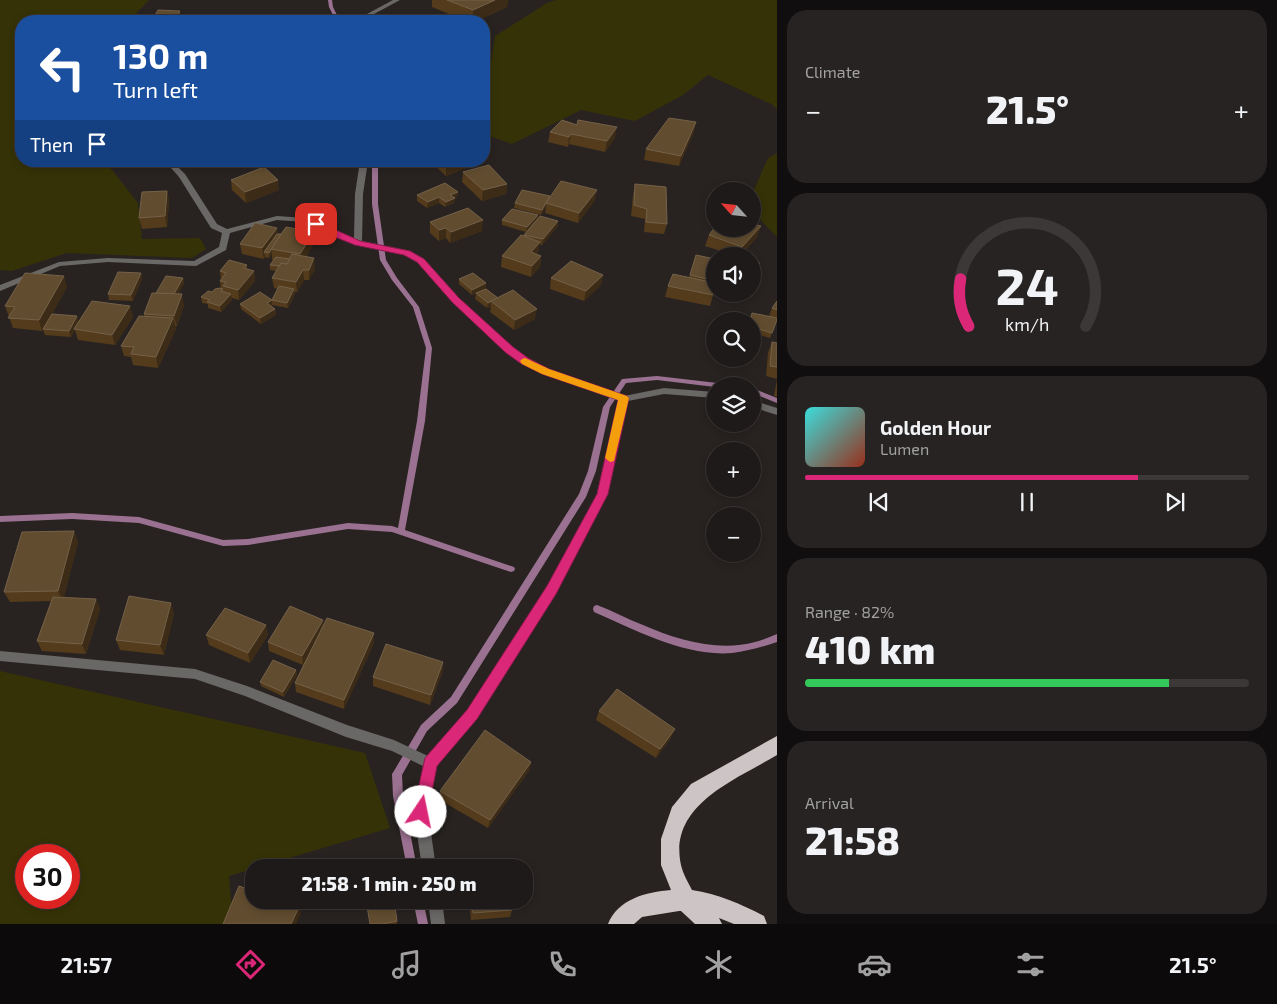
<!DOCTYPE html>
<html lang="en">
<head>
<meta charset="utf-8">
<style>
	:root { --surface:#1e1a19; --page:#262322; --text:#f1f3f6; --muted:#a1a1a2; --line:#3c3838; --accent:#db2777 }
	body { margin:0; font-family:"Exo 2",sans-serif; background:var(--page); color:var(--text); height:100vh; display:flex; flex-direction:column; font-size:19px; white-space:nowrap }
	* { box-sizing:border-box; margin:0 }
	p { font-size:16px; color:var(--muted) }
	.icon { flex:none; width:28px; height:28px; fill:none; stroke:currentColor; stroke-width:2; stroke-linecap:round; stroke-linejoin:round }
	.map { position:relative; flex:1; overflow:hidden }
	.panel { display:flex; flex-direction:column; gap:10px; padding:10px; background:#100e0e; width:500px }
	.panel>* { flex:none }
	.banner { position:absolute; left:15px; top:15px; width:475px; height:152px; border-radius:20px; box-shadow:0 2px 8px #0003,0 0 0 1px var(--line); background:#1a4fa0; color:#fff; overflow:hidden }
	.needle { width:32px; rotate:297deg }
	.buttons { position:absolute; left:706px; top:182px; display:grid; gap:10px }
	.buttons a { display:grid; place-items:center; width:55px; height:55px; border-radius:50%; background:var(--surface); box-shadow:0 2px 8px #0003,0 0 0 1px var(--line); font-size:25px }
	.speed { position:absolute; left:15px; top:844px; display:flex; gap:10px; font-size:25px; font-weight:700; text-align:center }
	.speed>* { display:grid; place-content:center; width:65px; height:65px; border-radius:50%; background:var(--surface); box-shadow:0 2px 8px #0003,0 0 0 1px var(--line); line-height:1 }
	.speed .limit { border:8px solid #d22; background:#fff; color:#111 }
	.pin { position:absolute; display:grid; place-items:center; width:42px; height:42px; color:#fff; margin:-21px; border-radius:10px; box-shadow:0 2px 8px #0006 }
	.me { position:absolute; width:55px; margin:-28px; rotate:11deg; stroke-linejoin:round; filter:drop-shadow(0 0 4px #0008) }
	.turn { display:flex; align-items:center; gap:18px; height:105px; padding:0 15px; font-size:22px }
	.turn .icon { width:65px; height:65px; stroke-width:2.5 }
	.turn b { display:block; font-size:35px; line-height:42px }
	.then { display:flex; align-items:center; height:48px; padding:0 15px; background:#0003; gap:10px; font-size:19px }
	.big { font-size:38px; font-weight:800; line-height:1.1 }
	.panel .widget { flex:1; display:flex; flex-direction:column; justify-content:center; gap:8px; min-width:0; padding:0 18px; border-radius:20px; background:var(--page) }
	.panel .dial { align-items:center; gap:0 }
	.dial svg { height:130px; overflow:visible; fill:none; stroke:var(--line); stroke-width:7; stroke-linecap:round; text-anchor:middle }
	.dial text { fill:var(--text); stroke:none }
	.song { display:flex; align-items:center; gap:15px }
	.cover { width:60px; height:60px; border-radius:8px; background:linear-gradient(135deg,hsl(180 70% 55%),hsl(10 70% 35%)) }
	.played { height:5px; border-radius:2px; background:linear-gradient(90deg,var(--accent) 75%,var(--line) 75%) }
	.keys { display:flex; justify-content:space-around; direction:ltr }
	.heat { display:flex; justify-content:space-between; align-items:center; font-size:28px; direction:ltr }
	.charge { height:8px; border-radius:4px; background:linear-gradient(90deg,#34c759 82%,var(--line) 0) }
	.trip { position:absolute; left:245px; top:859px; width:288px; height:50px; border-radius:20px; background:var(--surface); box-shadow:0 2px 8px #0003,0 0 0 1px var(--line); font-weight:800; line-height:50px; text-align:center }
	.dock { display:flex; height:80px; justify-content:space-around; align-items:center; background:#0c0a0a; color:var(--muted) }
	.dock .icon { width:35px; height:35px }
	.dock .selected { color:var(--accent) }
	.dock b { font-size:22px; color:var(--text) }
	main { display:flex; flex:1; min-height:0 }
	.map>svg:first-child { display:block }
	.green { fill:#363207; fill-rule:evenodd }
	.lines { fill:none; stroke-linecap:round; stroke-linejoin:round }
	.stream { fill:#9b7191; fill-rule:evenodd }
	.street { fill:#6a6767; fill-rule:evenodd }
	.highway { fill:#ccc4c5; fill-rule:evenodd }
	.wall { fill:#533b1c }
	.shaded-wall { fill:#3c2b16 }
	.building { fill:#614c2f; stroke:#746149 }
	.route { fill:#db2777; stroke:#8e194d }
	.slow { fill:#f59e0b }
</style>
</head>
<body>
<main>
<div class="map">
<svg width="777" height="924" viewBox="0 0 777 924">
	<rect width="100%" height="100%" fill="#282321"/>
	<g class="green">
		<polygon points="0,0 149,0 133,17 138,21 21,21 21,161 105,161 138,203 142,239 200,238 206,249 192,258 67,253 12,271 0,270"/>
		<polygon points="556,0 777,0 777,110 773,105 708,75 683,95 635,121 581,110 512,144 484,134 484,72 490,70 495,36 547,3"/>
		<polygon points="777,153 777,237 753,212 753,192 768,158"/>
		<path d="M 0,671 L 365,753 L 390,828 L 229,876 L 233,924 L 0,924 ZM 26,855 L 69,855 L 69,898 L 26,898 Z"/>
	</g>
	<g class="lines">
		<g class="stream">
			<polygon points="328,0 332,0 333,7 340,21 336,21 329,7"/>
			<polygon points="372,161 378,161 378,204 386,260 397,278 419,307 432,348 425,421 405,530 514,567 515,569 514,571 511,572 392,532 348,529 248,545 223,546 139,523 72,519 0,522 0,516 72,513 139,517 223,540 248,539 348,523 392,526 398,528 417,421 426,348 413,307 392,280 380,260 372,204"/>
			<polygon points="657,376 726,384 729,386 715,387 657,380 626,383 610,407 596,471 586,497 457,703 427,731 402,775 403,796 417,868 407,868 393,796 392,774 394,771 421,725 451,697 579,494 588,471 603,407 622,379"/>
			<polygon points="752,388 777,398 777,403 752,393"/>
			<path d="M 597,605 C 613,611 627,619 643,625 C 677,640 718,652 755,642 C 763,640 770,637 777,634 L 777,642 C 762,647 748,651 732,653 C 686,657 635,630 594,612 L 593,609 L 594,606 Z"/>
			<polygon points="413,900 423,900 428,924 418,924"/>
		</g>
		<g class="street">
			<polygon points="393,0 400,0 361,21 354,21"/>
			<polygon points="165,161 172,161 185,174 217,224 227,229 277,216 306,218 354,238 355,194 360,161 368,161 363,194 362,241 410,251 424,259 459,298 512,347 527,358 549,370 624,396 664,388 715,392 715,398 664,394 628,401 607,494 556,593 476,718 436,766 428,812 436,868 422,868 414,812 423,766 392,751 346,737 245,696 195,679 0,661 0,651 195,669 247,686 347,725 394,740 428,756 468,710 548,587 597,494 619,401 543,374 521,362 506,351 453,302 418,263 404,255 355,245 305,222 277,220 230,233 226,250 196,266 108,262 60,266 0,291 0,285 59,262 108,258 194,261 219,247 222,233 211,228 179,177"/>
			<polygon points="752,400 777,408 777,415 752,407"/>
			<polygon points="428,900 442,900 445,924 431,924"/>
		</g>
		<path class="highway" d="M 777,736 L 777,755 C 735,780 668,805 681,865 C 683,874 688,882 692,890 C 718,894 741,904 764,916 L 767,924 L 734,924 L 719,918 L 722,924 L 695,924 L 681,911 L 679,911 L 642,917 L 634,924 L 608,924 C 618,899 646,892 671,890 L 661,865 L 661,839 L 672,807 L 691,784 Z"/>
	</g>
	<g class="wall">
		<polygon points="432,0 508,0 507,7 477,21 466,21 432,7"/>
		<polygon points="180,11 180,14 193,18 193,21 194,21 155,21 154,17"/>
		<polygon points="550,132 615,138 605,152 569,144 568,147 548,142"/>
		<polygon points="694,132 679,166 644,160 646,149"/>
		<polygon points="430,161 477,161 476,164 446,176"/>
		<polygon points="463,172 507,184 506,194 482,201 462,182"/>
		<polygon points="231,180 279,190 246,203 232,190"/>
		<polygon points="635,184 667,224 664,234 644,232 645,219 631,216 633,195"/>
		<polygon points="167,191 169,201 167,227 142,229 139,218"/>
		<polygon points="458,192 457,197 455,198 454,203 445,207 439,203 427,208 417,201 417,195"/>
		<polygon points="550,198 595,200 578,223 545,213 546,207 541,215 514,208 515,203"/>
		<polygon points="538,215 537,220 558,221 558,226 542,245 539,244 538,252 536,254 541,256 540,267 531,277 501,267 502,256 523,236 526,232 502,225 502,220"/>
		<polygon points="430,222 482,231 450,243 446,238 439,241 430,233"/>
		<polygon points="761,226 757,237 740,256 736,256 705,246 709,235"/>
		<polygon points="277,228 277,234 314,232 315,242 306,257 315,269 309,280 304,280 297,292 295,292 295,295 288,308 272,305 271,306 275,309 276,315 261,324 241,309 240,304 272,300 278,289 274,288 272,278 276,271 270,270 270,265 274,260 272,260 272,254 269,258 265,257 264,259 242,254 240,244"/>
		<polygon points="696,255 715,259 715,292 714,292 710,306 665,297 668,286 689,277"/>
		<polygon points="247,265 247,269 254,271 255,281 239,300 232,298 232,300 221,312 208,308 208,304 202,303 201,297 221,289 220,281 221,279 220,271"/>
		<polygon points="141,273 142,279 133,301 109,300 108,294"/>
		<polygon points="603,275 601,285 584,301 550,289 551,278"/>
		<polygon points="183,278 184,284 178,294 184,305 177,326 175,326 176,329 158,368 133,365 131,357 124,356 121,346 144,316 144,314 156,293"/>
		<polygon points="459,279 486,289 498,298 535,319 514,330 490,312 491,307 487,308 475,299 476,293 472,295 459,284"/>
		<polygon points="67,287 49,319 79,321 130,306 133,317 115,345 78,340 75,330 71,337 45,335 43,330 42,331 13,328 5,306"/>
		<polygon points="777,301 777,322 776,322 770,338 752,333 752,321 749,321 752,313 769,316 772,308"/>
		<polygon points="772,342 777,343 777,397 774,396 777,379 766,376 768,353"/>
		<polygon points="74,531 78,542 64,597 96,599 100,609 86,654 42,651 37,641 51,601 10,602 4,592"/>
		<polygon points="174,613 164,655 120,650 116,640"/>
		<polygon points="324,626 374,643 344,709 296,692 295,683 303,665 269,651 268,642"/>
		<polygon points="206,635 268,635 250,663 209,645"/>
		<polygon points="443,662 443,671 430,705 373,686 373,677"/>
		<polygon points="296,670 297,675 284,697 261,686 260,682"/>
		<polygon points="599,711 671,738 656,758 596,720"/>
		<polygon points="531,762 529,771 488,828 440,800 440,791"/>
		<polygon points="469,900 510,900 512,910 510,917 471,920"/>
		<polygon points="397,921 397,924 369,924"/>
	</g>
	<g class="shaded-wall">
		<polygon points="495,0 508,0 507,7 477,21 472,21 473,10"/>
		<polygon points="696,122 694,132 679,166 681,156"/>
		<polygon points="617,127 615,138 605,152 607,141"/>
		<polygon points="571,134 569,144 568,147 569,137"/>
		<polygon points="457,161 477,161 476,164 446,176 446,165"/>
		<polygon points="278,180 279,190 246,203 245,192"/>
		<polygon points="507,184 506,194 482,201 483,190"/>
		<polygon points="597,190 595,200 578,223 579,213"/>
		<polygon points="167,191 169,201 167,227 165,216"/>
		<polygon points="458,192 457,197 455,198 454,203 445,207 446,202 450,195"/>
		<polygon points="550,196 549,201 546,203 546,207 541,215 542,210"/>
		<polygon points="439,197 439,203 427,208 428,202"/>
		<polygon points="538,215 537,220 526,232 527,227"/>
		<polygon points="483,220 482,231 450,243 451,232"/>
		<polygon points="558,221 558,226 542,245 543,239"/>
		<polygon points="761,226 757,237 739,256 742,247"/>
		<polygon points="277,228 278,238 264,252 265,257 264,259 262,248"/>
		<polygon points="446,228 446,238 439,241 439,230"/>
		<polygon points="314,232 315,242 301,265 300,254"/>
		<polygon points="540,242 538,252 529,263 531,252"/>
		<polygon points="271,249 272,254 269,258 269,253"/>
		<polygon points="541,256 540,267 531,277 532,266"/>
		<polygon points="314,258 315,269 309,280 309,270"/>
		<polygon points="760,263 758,268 752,276 752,273"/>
		<polygon points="303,270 304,280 297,292 296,282"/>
		<polygon points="254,271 255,281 239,300 238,290"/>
		<polygon points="141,273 142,279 133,301 131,295"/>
		<polygon points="603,275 601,285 584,301 586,291"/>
		<polygon points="64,276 67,287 42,331 39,320"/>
		<polygon points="183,278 184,284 172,303 171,298"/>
		<polygon points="486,283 486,289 472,295 472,290"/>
		<polygon points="294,289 295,295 288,308 287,303"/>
		<polygon points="182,294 184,305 177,326 174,316"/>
		<polygon points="231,294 232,300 221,312 220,306"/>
		<polygon points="272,300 272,305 268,309 267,303"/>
		<polygon points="491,301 491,307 487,308 488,303"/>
		<polygon points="130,306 133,317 115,345 112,335"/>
		<polygon points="275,309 276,315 261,324 260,318"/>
		<polygon points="537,309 535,319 514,330 515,320"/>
		<polygon points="77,316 79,322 74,329 75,330 71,337 69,331"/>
		<polygon points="173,318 176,329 158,368 156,357"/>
		<polygon points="74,531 78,542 63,601 58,591"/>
		<polygon points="96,599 100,609 86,654 82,644"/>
		<polygon points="171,603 174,613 164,655 160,645"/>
		<polygon points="323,620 324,629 303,665 302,656"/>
		<polygon points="266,625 268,635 250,663 248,653"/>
		<polygon points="374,633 374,643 344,709 344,700"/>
		<polygon points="443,662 443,671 430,705 431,695"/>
		<polygon points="296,670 297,675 284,697 283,692"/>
		<polygon points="675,729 671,738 656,758 660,749"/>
		<polygon points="531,762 529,771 488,828 490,820"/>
		<polygon points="300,905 301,913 296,924 291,924"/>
	</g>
	<g class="building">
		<polygon points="447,0 495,0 473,10"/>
		<polygon points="158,10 180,11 178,14 193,18 190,20 194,21 164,21 170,18 154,17"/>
		<polygon points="669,118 696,122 681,156 646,149"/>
		<polygon points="562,120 577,125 578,120 617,127 607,141 571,134 569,137 550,132"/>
		<polygon points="442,161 457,161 446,165"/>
		<polygon points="489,165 507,184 483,190 463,172"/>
		<polygon points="264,167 278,180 245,192 231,180"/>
		<polygon points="561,181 597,190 579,213 546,203"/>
		<polygon points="445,183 458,192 450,195 455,198 446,202 439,197 428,202 417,195"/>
		<polygon points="635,184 666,187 667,224 646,222 647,209 634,205"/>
		<polygon points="522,190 550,196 542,210 515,203"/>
		<polygon points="167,191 165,216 139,218 142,192"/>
		<polygon points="468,208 483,220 451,232 446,228 439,230 430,222"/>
		<polygon points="512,209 538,215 527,227 502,220"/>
		<polygon points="540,216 558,221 543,239 524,235"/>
		<polygon points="255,223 277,228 262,248 240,244"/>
		<polygon points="752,224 761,226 742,247 709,235 715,227 715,229 752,229"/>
		<polygon points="286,227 314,232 300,254 271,249"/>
		<polygon points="277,234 281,234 269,253 264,252"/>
		<polygon points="521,235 540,242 531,252 541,256 532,266 502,256"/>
		<polygon points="292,254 314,258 309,270 303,270 296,282 272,278 281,263 287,264"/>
		<polygon points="696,255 715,259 715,281 690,275"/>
		<polygon points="276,257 290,259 287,264 281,263 279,266 270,265"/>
		<polygon points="229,260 247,265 244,268 254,271 238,290 223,286 226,282 220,281 226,273 220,271"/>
		<polygon points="752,260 760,263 752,273"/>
		<polygon points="571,261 603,275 586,291 551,278"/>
		<polygon points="118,272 141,273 131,295 108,294"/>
		<polygon points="25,273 64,276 39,320 8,318 15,307 5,306"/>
		<polygon points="473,273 486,283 472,290 459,279"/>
		<polygon points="673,274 715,283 715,290 713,295 668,286"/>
		<polygon points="166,276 183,278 174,294 156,293"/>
		<polygon points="279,286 294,289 287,303 272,300"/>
		<polygon points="220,288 223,289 221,291 231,294 220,306 207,302 210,300 201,297 208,291 212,292 215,289"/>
		<polygon points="486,289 498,298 488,303 476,293"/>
		<polygon points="513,290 537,309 515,320 491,301"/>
		<polygon points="260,292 272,300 267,303 275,309 260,318 240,304"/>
		<polygon points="152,293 182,294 174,316 144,314"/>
		<polygon points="92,301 130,306 112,335 74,329"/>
		<polygon points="777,301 777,310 772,308"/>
		<polygon points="752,313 777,318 777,320 772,333 752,327 752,321 750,321"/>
		<polygon points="52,314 77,316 69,331 43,329"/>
		<polygon points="139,316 173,318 156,357 131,354 134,347 121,346"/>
		<polygon points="772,342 777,343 777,367 770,366"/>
		<polygon points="74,531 58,591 4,592 22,532"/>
		<polygon points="129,596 171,603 160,645 116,640"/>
		<polygon points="53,597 96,599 82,644 37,641"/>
		<polygon points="290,606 323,620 302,656 268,642"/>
		<polygon points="225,608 266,625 248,653 206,635"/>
		<polygon points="327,618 374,633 344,700 295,683"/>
		<polygon points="386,644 443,662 431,695 373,677"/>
		<polygon points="273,660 296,670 283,692 260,682"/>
		<polygon points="617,689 675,729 660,749 599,711"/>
		<polygon points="485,730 531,762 490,820 440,791"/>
		<polygon points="239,886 254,891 254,900 283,900 300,905 291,924 223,924"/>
		<polygon points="366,900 394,900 397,921 382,924 370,924"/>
		<polygon points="471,900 510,900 512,910 473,913"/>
	</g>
	<polygon class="route" points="316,221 360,241 410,251 424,259 459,298 513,347 528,358 549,369 627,396 629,398 608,494 556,594 477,719 437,766 428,812 426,817 421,819 415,817 413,812 425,758 467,710 547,586 597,494 618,400 542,374 520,363 505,352 452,302 417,262 404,255 355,245 335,237 313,225 312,224"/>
	<polygon class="slow" points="525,358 549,369 627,396 629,398 614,461 610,462 605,458 618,400 542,374 522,364 520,361 522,359"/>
</svg>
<div class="buttons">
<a><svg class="needle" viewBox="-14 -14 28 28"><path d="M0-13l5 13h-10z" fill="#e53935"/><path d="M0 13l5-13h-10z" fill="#a1a1a2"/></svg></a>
<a><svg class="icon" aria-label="sound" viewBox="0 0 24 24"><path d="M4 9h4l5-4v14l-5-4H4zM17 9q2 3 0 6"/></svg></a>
<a><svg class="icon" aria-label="search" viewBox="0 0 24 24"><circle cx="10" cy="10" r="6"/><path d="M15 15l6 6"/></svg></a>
<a><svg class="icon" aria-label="layers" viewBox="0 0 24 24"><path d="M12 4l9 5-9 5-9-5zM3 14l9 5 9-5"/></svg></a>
<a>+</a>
<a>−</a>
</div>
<div class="speed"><div class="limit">30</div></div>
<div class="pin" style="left:316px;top:224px;background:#d93025"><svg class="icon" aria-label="arrive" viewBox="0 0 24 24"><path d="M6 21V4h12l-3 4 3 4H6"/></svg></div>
<svg class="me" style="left:421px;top:812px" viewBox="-20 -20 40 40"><circle r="19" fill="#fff"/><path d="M0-13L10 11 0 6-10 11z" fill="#db2777"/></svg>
<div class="trip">21:58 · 1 min · 250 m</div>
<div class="banner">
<div class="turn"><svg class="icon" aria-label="left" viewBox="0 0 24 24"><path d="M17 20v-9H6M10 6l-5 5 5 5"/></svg><div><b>130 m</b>Turn left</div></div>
<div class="then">Then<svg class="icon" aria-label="arrive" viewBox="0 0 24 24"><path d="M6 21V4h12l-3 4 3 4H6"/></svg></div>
</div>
</div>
<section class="panel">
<div class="widget"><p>Climate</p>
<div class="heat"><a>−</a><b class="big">21.5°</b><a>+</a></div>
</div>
<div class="widget dial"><svg viewBox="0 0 100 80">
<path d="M14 69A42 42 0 1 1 86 69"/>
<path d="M14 69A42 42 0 0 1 9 40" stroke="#db2777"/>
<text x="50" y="56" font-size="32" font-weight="700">24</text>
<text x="50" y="72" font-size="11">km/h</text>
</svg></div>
<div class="widget">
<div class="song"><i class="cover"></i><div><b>Golden Hour</b><p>Lumen</p></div></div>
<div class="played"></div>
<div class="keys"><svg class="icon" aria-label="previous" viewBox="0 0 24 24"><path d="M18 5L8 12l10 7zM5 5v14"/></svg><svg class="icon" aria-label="pause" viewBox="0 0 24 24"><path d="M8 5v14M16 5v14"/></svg><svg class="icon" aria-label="next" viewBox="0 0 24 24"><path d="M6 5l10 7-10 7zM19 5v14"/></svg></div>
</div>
<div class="widget"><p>Range · 82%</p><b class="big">410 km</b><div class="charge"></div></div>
<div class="widget"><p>Arrival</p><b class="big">21:58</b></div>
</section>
</main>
<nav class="dock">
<b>21:57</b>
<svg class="icon selected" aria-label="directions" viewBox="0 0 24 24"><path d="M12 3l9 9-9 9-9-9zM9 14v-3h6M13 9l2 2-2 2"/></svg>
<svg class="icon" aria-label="music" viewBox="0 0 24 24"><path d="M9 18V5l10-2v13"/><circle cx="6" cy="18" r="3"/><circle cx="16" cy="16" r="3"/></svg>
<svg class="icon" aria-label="phone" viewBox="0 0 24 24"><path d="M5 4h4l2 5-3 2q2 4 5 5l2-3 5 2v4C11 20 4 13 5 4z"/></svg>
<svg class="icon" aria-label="climate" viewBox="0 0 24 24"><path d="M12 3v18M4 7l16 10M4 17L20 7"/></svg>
<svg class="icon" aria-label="car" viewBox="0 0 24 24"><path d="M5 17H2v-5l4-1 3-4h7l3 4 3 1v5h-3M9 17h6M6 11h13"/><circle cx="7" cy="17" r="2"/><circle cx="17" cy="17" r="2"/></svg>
<svg class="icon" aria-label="filters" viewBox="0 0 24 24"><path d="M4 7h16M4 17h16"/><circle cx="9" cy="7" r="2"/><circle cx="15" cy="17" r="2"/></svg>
<b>21.5°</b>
</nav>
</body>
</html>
